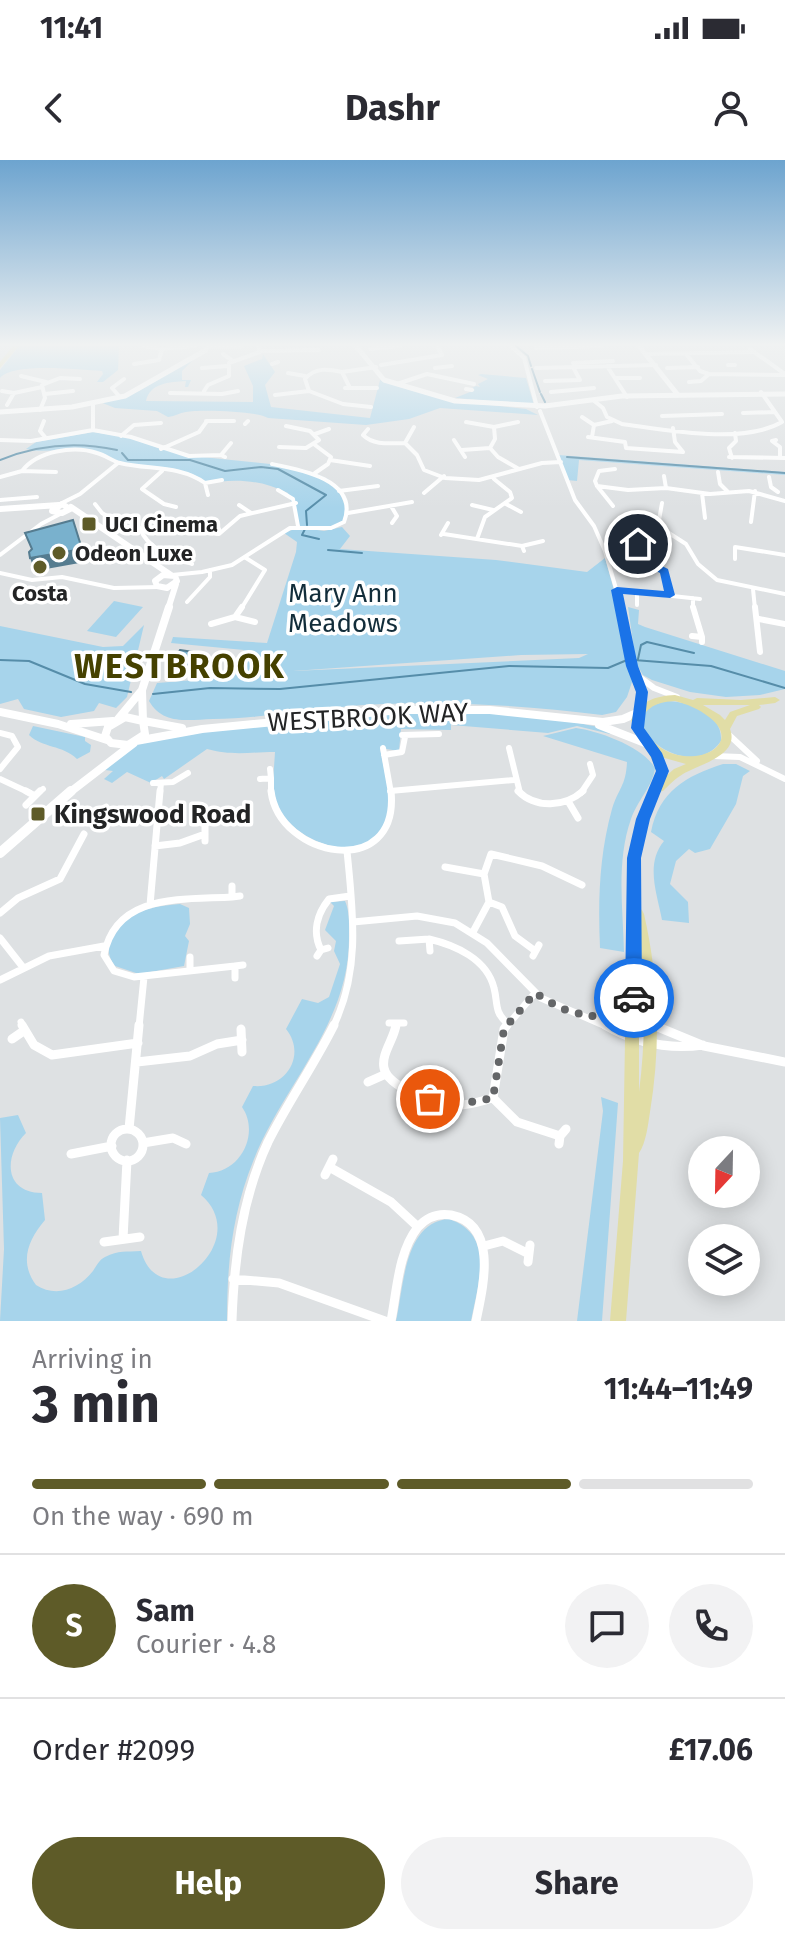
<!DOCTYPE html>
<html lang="en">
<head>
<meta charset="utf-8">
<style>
  body { margin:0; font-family:"Fira Sans",sans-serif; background:#f2f2f3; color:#2b2b33; height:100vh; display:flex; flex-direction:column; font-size:30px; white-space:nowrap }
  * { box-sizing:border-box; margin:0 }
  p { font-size:26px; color:#7c7c81 }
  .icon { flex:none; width:44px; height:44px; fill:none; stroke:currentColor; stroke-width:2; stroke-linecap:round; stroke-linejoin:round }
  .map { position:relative; height:1161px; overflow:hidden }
  .side { display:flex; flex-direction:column; background:#fff; flex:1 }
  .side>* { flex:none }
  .needle { width:52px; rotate:202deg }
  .buttons { position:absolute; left:688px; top:976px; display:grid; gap:16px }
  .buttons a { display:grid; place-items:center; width:72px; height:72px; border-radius:50%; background:#fff; box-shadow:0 4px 20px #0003; font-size:40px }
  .pin { position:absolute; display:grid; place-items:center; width:68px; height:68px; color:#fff; margin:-34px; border:4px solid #fff; border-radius:50%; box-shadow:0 2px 8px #0007 }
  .courier { position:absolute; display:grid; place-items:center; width:80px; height:80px; margin:-40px; border:6px solid #1a73e8; border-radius:50%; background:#fff; color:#222; box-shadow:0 2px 10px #0007 }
  .headline em { font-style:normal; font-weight:700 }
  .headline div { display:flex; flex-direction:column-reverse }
  .headline { display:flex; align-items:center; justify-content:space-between; height:136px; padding:0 32px }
  h1 { font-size:52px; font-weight:700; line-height:60px }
  .bar { display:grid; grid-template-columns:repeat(4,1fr); gap:12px 8px; align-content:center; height:96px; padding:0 32px }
  .bar i { height:10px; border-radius:6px; background:#e1e1e2 }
  .bar .active { background:#5e5b28 }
  .bar p { grid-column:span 4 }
  .line { display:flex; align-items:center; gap:20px; padding:0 32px; border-top:2px solid #e1e1e2 }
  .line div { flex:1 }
  .round { display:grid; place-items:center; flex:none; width:84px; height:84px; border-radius:42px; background:#f2f2f3 }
  .action { display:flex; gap:16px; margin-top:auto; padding:16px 32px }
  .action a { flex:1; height:92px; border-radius:48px; background:#5e5b28; color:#fff; font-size:32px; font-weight:700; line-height:92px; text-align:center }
  .action a+a { background:#f2f2f3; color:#2b2b33 }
  .status { display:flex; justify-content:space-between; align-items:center; height:56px; padding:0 40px; background:#fff; direction:ltr }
  .status svg { height:22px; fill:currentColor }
  header { display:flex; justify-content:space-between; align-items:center; height:104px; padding:0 32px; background:#fff; font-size:36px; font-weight:700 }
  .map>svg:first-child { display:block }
  .green { fill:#a7d4eb; fill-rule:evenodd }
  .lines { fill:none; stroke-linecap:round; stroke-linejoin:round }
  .stream { stroke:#568da9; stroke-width:2 }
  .minor-far3 { stroke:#fff; stroke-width:4 }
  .minor-far2 { stroke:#fff; stroke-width:6 }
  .minor-far1 { stroke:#fff; stroke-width:7 }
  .minor { stroke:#fff; stroke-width:9 }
  .tertiary-far3 { stroke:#fff; stroke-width:5 }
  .tertiary-far2 { stroke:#fff; stroke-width:6 }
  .tertiary-far1 { stroke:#fff; stroke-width:8 }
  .tertiary { stroke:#fff; stroke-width:10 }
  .primary { fill:#e1dda6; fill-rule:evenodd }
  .wall { fill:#6898b0 }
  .shaded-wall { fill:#557c90 }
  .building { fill:#79b1cd; stroke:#557c90; stroke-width:2 }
  .route { fill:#1a73e8 }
  .done { stroke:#646668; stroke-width:8; stroke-dasharray:0 14.4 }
  .poi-dot { fill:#5e5b28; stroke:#fff; stroke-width:3 }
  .labels { text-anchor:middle; stroke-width:7; stroke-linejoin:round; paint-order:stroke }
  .far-poi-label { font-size:22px; font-weight:bold; fill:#232425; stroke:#fff; text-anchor:start }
  .park-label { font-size:26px; fill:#122d3a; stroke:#fff }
  .street-label { font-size:26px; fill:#232425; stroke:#fff }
  .poi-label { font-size:26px; font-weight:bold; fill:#232425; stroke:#fff; text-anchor:start }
  .district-label { font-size:34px; font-weight:bold; letter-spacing:2px; fill:#454100; stroke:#fff }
</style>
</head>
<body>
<div class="status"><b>11:41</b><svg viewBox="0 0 49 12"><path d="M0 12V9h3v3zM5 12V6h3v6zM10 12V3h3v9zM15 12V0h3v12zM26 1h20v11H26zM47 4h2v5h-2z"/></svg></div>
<header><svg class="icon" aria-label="back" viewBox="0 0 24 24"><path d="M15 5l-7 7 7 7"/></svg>Dashr<svg class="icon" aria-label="person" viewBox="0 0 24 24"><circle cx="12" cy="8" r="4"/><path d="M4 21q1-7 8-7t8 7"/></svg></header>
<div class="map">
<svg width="785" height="1161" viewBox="0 0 785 1161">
  <rect width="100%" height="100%" fill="#dee1e3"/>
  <!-- green -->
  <path class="green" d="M19,186h100l-1,24 -15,12h-6l6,-8 -1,-3c-23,-1 -88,-9 -102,7v-8z
    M263,194l12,18 -10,13 6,22 99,11 10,-38 66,20 80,9 12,6 -98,-7 -31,11 -43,6 -98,-7c-10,-7 -69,-9 -82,-6 -7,1 -10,4 -18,5l-11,-6 -42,-3 -15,-6 39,-11 55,-32 -12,12v9h9l-3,7h-3l1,-6c-17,1 -36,2 -40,20l107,1v-16l-9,-20 18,-7z
    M481,214l45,4 8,27 -79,-7 20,-8 -3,-2 4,-2 4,1 -2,-3 10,-5 -10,-4z
    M93,272l39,6 29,11 41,8 68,7 45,9 13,6 11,12 9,22c-8,19 -28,14 -45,15l21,3 18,-4 8,9 -10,13 156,11 91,12 18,-14 17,61 10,63 -5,15 -11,15 -14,3c-74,-9 -145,-14 -219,-11 -57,2 -113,14 -170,15 -26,1 -50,6 -64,-18l8,-18 75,-6 12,-27 -73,-7 2,-6 94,6 29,-91 1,-10 -13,-9 16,-6 -12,-34c-29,-14 -52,-14 -83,-10 -19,-16 -58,-14 -84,-20 -12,-2 -21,-12 -34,-14 -22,-2 -41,5 -61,0l10,-7zM588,494l-9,4 -286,13 228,-16z
    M558,295l227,17v3l-206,-15 -2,21 -10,-1z
    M114,441l29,6 -27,30 -29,-6z
    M628,447l11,3 -1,14 7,3 140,44v18l-25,6 -34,2 -36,-5 -38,-12 -9,-5 -7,-12z
    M144,465l-17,72 -11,11 -17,-5 -5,8 -33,6 -37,-8 -6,-10 -18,5v-78l103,21 20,-1z
    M667,541c23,1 56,12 54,40 -32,48 -122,-26 -54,-40z
    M431,551c60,3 122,4 180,19l-1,4 -33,-8 -29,7 -97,-8v5l-50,-1 -2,22 -19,-3c3,18 10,42 9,61 -5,61 -85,41 -108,3 -11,-18 -7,-40 -6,-60 -25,0 -43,4 -68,-3l-43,30 -2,-3 -11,7 -24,-11 -15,11 -8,-4 9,-8 -16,-2 37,-26 68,-14z
    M33,566l52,11v4l6,4 -1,7 -13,7c-14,-14 -35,-11 -48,-24z
    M576,568c23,3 67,19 79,40 -2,18 -18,33 -24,51 -15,42 -8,90 -7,133l-24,-4c-2,-47 -1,-92 12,-139 6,-20 14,-23 15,-47l-84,-26z
    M723,604h13l14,7 -7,5 -7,28 -26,45 -15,4 -6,-4 -13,12 -6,23 18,18 1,21 -27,-3c-5,-27 -17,-56 2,-79l-13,-9c8,-41 35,-56 72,-68z
    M345,741c5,11 4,25 4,36 1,86 -65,147 -95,222 -22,54 -27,105 -27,162h-227l4,-72 -4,-131 18,-3 8,18c-23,23 -22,60 16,60l3,27c-17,20 -26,42 -9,65 20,13 43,4 57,-14 4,-6 6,-11 12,-14 14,-7 21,-5 36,-6 20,70 114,-10 60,-56l8,-22c32,-1 51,-40 33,-66l11,-21c33,3 54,-31 33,-57l16,-30 16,4 11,-6 11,-33 -6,-13 2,-10 -11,-11 9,-24 -4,-4z
    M180,744l9,4 1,16 -5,12 4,5 -5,25 -45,8 -24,-8c-19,-24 8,-52 33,-57 10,-3 22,-4 32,-5z
    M601,937l17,6 -16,218h-25l26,-210z
    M449,1059c47,16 29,64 22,102h-75c8,-35 8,-99 53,-102z"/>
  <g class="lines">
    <!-- stream -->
    <path class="stream" d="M516,186l12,10 3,10
      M532,209l8,23
      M541,234l4,8
      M122,293l6,7h62l35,11 36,-4 17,2 48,26 -20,16 1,14
      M567,297l218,16
      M0,300c39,-16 76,-19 117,-10
      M305,369l-3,6 17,4
      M328,390l34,3
      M638,499l3,-14 6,-3 47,11
      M0,500l29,1 56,23 46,8
      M634,500l77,6 74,22
      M153,534l57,-6 70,1 229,-23 99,2 19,-8"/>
    <!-- minor-far3 -->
    <path class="minor-far3" d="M143,186l19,3
      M511,186l13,12 13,49
      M536,188l65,-2
      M370,189l30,-3
      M750,189l35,25
      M261,191l58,-1
      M223,194l10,7
      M645,194l107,-2
      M686,194l14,17 9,3 76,1
      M573,203l40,-2
      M134,204l25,-4 3,-11 33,-3
      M272,204l6,-2
      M381,205l61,-10 -5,-9
      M728,205h7
      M607,206l20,31
      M202,208l25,-2
      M435,208l17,-2
      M536,208l120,-3
      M667,208l31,-1
      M342,212c-14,-3 -27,-5 -37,7l4,12 34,13 28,3
      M288,213l17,3
      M21,216l25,6
      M615,218h25
      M545,221l35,-1 -7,-13
      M689,222l12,-1 8,-7
      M397,224l30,-10 47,10
      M349,226l-7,-14 34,-5
      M345,228h32
      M466,229l6,1
      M2,231l12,2
      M204,231l4,-6 21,-9v-13l31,-11 -2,-6
      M551,232l43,-4
      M170,233l52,1 16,-3
      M45,234l28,-3
      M275,235l34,-4
      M120,237l-8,-9 12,-9
      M593,240l10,8 4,9 15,7c45,6 120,21 160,-2l-21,-30
      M93,243v27l38,7 58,19 32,-1
      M7,245l7,-12 28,-6
      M40,250l5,-12 -3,-13 18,-7 20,1
      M540,251l35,89 19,26 11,25 17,58
      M743,253l32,-1
      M662,256l60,-2
      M582,257l12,8
      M44,261l-4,10 5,6
      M206,261h28
      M466,262l28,5 24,-5
      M245,264l3,-3
      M494,267l1,12 -5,9 8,9 21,12
      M368,269l-5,6c11,11 28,8 42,8l9,-16
      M315,274l14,-5
      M121,276l13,-11 27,-2
      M588,277l37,5 1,6 57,4 -8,-10 -2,-14
      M592,277l2,-12 18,-4
      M0,280l31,1 62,-11
      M454,280l11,17
      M776,280l-4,1 8,6v10
      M405,283l12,12 7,15 21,8 34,2 63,-17 19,-1
      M315,285l16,12 -3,7 -13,9
      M279,287l27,1 13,-8 -9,-9 -24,-5
      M161,289l38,-17 8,-11
      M462,290l28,-2
      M225,297l-4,-2 10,-12
      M729,297l56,1
      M732,298l-3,-10 7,-7 -1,-8
      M330,300l40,6
      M22,311c15,-20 52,-26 75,-18 8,2 15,8 23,10 29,7 60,2 85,20l3,12
      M162,311l-20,18 22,15 12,3
      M718,312l2,12 8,8
      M664,316l2,12
      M0,317l22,-6 34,1
      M769,317l2,10 7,5
      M205,323l17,-3
      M597,326l31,4 38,-2 44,6 39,-3 36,10
      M597,326l-2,-5 4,-10 16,-2
      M597,326l16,20
      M278,330l15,9 5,27
      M339,331l39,-5
      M424,333l20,-17
      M702,333l3,25
      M0,340l37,-3
      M662,343l-4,23 28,18 12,20 19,16 68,14
      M60,344l20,-10 38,-31
      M95,344l7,9 22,14
      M506,344l15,8
      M239,345l12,8
      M472,345l21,5
      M391,346l6,10 -5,7
      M348,353l64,-11
      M751,362l4,-31
      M196,363l13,10 10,1 21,-18 56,-13
      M635,373l13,30
      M110,374l14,-7 16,1c7,21 32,29 52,36
      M444,374l78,12
      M441,375l7,-12
      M477,379l8,-22 27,-19 -2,-6 -16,-13
      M524,391l-2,-5 21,-5
      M0,395l41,-31 21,-11
      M735,399v-12l50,8
      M643,403c20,2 25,14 27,32
      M0,413l32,7 30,-3 52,11 45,-1
      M172,415l30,-3 30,-7 58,-37h41l13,-6c16,-42 -45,-53 -72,-58
      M753,429l2,20
      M617,430l83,9
      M637,431v14
      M693,438v11
      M187,442l23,-25v-7
      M241,449l24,-39 -19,-12"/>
    <!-- minor-far2 -->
    <path class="minor-far2" d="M621,447l11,59 10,26 -2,18
      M693,447l9,30
      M755,447l5,45
      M235,457l20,5
      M759,459l26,5
      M211,464l24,-7 7,-10
      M692,476l10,1v5
      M638,516l16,12 23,9
      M0,573l12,3 6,11 -18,22
      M727,573l30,28
      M402,575l37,-1
      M383,588l8,45
      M509,588l11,45
      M384,595l18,-3 3,-15
      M714,596l26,1 45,22
      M271,618v15
      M0,619l30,14
      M260,619l11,-1 -1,-9
      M153,623l20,-1 15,-9
      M390,631l124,-11
      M38,633l5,-4
      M160,633l1,-10
      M581,633l12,-18 -3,-11"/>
    <!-- minor-far1 -->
    <path class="minor-far1" d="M26,631l9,5
      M271,631c8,67 129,90 120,0
      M518,631c18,18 47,16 65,0
      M568,641l10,17
      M26,645l14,-14
      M205,666v15
      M155,686l25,-3 25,-9
      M445,707l39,7
      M232,726v11l8,-1
      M232,737c-50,3 -116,-4 -128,58l10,16 20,6 101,-11
      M489,742l13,5 13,29 19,14
      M150,745l10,-114
      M0,753l18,-15 42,-19 24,-45
      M353,762l64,-6 38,7 32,20 54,55 67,29
      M473,772l16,-30 -5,-28 7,-20 51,12 40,19
      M0,778l22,28
      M429,779c26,6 58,20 65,49 4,15 0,24 13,35
      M399,781l30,-2 1,12
      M321,790c-9,-18 -4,-36 8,-51l21,-3
      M317,796l4,-6 7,-2
      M533,796l6,-11
      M190,797v14
      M235,818v-12l8,-1
      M0,820l49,-24 55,-10
      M590,857l28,-2 40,12
      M21,862l2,5
      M389,863h15
      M139,867l5,-50
      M333,867c28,-57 20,-115 14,-176
      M506,867l29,-34"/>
    <!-- minor -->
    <path class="minor" d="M396,865c-2,14 -15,29 -12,43 4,20 53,36 71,37 13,1 26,-4 38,-7
      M605,865c31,18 62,25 98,20
      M653,865l51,21 81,16
      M241,869l1,23
      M25,870l9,15 18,10 86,-12
      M12,879l13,-9 -3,-5
      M137,902l53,-6 27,-12 25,-4
      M368,922l18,-8
      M493,938l11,-69 3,-4
      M493,938l24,24 43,14
      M129,969l10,-104
      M111 985a16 16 0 1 1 32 0a16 16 0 1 1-32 0Z
      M143,983l30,-5 13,6
      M559,984l1,-8 6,-7
      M71,994l41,-8
      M331,1008l60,34 27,25
      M325,1015l8,-16
      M123,1079l4,-79
      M104,1082l36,-5
      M484,1086l19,-5 24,12
      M528,1102l2,-17
      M233,1119l46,4 106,38
      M232,1161c2,-61 10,-123 36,-179 20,-40 46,-77 66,-117
      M391,1161c6,-30 7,-69 27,-94 9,-10 21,-14 33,-12 48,10 32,72 25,106"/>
    <!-- tertiary-far3 -->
    <path class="tertiary-far3" d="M208,186h32
      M356,186l28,34 71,21 90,5 77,-10 163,-2
      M639,186l39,49
      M0,252l72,-5 53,-11 81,-46"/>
    <!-- tertiary-far2 -->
    <path class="tertiary-far2" d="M62,344l8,5 -8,4 -10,-2z
      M71,347l100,68
      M0,349l59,-4
      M163,415l12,1 2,5 -10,7 -10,-2 -2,-5z
      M168,449l8,-25"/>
    <!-- tertiary-far1 -->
    <path class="tertiary-far1" d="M142,531l1,30
      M0,552l58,12 49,16
      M125,557l18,4 2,13 -17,11 -17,-2 -6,-7 3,-9z
      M118,559l24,-29 27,-83
      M144,561l38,7
      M71,564l42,-3
      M599,565l51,20
      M136,581l66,-12 198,-19h90l113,12 20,-3 16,-7
      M69,633l65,-50"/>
    <!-- tertiary -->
    <path class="tertiary" d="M0,693l71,-62"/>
    <!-- primary -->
    <path class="primary" d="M13,186h6l-19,22v-6z
      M675,535l18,5 4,-2 44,2 34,-3 5,3 -5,3 -16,2 2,2 -2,2 -22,7 -7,13c10,26 -30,35 -47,45 -7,4 -14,11 -20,17l-4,1 -11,27 -8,39v51l2,1 2,4c15,66 17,131 6,198 -2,13 -4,31 -11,41l-13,168h-16l13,-160 5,-303 10,-39 19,-48 -11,-24 -11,-16 -4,-11c9,-19 24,-24 44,-25zM675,541c12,3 24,8 34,16 46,35 -48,66 -68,3 7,-15 19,-18 34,-19zM703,545h47l-20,7 -5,8 -5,-5zM661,597l25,7 -12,5 -9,8 2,-6zM639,790c7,48 6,95 0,142z"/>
  </g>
  <!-- wall -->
  <path class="wall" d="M203,495l3,14 -3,9 -20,-5 -2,-6 -2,-1 -3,-9z"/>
  <!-- shaded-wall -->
  <path class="shaded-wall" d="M73,360l12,42 -50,9 -5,-13z
    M203,495l3,14 -3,9 -3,-10 1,-9z"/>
  <!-- building -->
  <path class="building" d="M73,360l9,29 -52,9 -1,-6 3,-3 -7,-16z
    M180,490l20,3 3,2 -2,4 3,1 -4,8 -20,-4 2,-5 -6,-2z"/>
  <!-- sky -->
  <linearGradient id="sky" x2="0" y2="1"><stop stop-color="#6da4cf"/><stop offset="0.53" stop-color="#f0f2f2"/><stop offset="1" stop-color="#f0f2f2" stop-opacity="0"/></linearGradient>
  <rect width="785" height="348" fill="url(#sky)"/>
  <!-- route -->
  <path class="route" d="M634,382h7l11,19 16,8 7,26 -5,3 -47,-4 15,72 10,26 -4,36 18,25 7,18 -19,48 -9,39 1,140 -2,6 -6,2 -6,-2 -3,-6 2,-140 9,-39 20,-48 -5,-14 -20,-29 5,-36 -10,-26 -15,-76 6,-3 47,4 -4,-18 -15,-8z"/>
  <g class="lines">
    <!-- done -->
    <path class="done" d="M430,939l25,6 38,-7 11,-69 31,-36 25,15 30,9 11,-4 33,6v-21"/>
  </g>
  <!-- markers -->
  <g class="poi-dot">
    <rect x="81" y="356" width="16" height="16" rx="4"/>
    <circle cx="59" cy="393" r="8"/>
    <circle cx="40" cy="407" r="8"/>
    <rect x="30" y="646" width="16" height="16" rx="4"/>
  </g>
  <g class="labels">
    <!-- far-poi labels -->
    <g class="far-poi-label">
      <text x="105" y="372">UCI Cinema</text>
      <text x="75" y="401">Odeon Luxe</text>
      <text x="40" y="441" text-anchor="middle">Costa</text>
    </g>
    <!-- park labels -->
    <g class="park-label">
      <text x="343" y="442">Mary Ann<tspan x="343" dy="30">Meadows</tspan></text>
    </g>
    <!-- street labels -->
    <g class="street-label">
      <text transform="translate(368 557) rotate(-3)" y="9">WESTBROOK WAY</text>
    </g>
    <!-- poi labels -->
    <g class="poi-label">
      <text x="54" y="663">Kingswood Road</text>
    </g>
    <!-- district labels -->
    <g class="district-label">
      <text x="180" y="518">WESTBROOK</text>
    </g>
  </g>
</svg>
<div class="buttons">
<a><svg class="needle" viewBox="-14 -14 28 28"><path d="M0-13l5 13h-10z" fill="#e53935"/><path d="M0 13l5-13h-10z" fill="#7c7c81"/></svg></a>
<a><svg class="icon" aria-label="layers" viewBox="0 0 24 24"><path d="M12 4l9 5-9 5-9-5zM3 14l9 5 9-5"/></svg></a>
</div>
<div class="pin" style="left:430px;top:939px;background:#ea580c"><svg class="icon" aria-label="bag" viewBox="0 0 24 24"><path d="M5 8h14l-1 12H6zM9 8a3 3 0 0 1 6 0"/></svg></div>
<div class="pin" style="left:638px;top:384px;background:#1f2937"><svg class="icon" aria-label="home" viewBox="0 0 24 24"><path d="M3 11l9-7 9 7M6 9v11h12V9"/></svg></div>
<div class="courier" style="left:634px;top:838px"><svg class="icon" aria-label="car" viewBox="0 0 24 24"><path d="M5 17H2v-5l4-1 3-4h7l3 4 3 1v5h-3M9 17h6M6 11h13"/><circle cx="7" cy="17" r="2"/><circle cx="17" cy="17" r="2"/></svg></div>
</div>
<section class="side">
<div class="headline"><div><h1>3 min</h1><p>Arriving in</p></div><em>11:44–11:49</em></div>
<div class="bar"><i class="active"></i><i class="active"></i><i class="active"></i><i></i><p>On the way · 690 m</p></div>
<div class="line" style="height:144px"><b class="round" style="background:#5e5b28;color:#fff">S</b><div><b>Sam</b><p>Courier · 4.8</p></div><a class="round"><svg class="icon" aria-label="chat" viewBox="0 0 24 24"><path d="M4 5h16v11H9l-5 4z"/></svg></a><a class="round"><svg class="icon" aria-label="phone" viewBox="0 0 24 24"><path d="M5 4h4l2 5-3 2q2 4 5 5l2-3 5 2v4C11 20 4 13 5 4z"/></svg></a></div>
<div class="line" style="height:104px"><div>Order #2099</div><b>£17.06</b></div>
<div class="action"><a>Help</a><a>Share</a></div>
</section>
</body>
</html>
